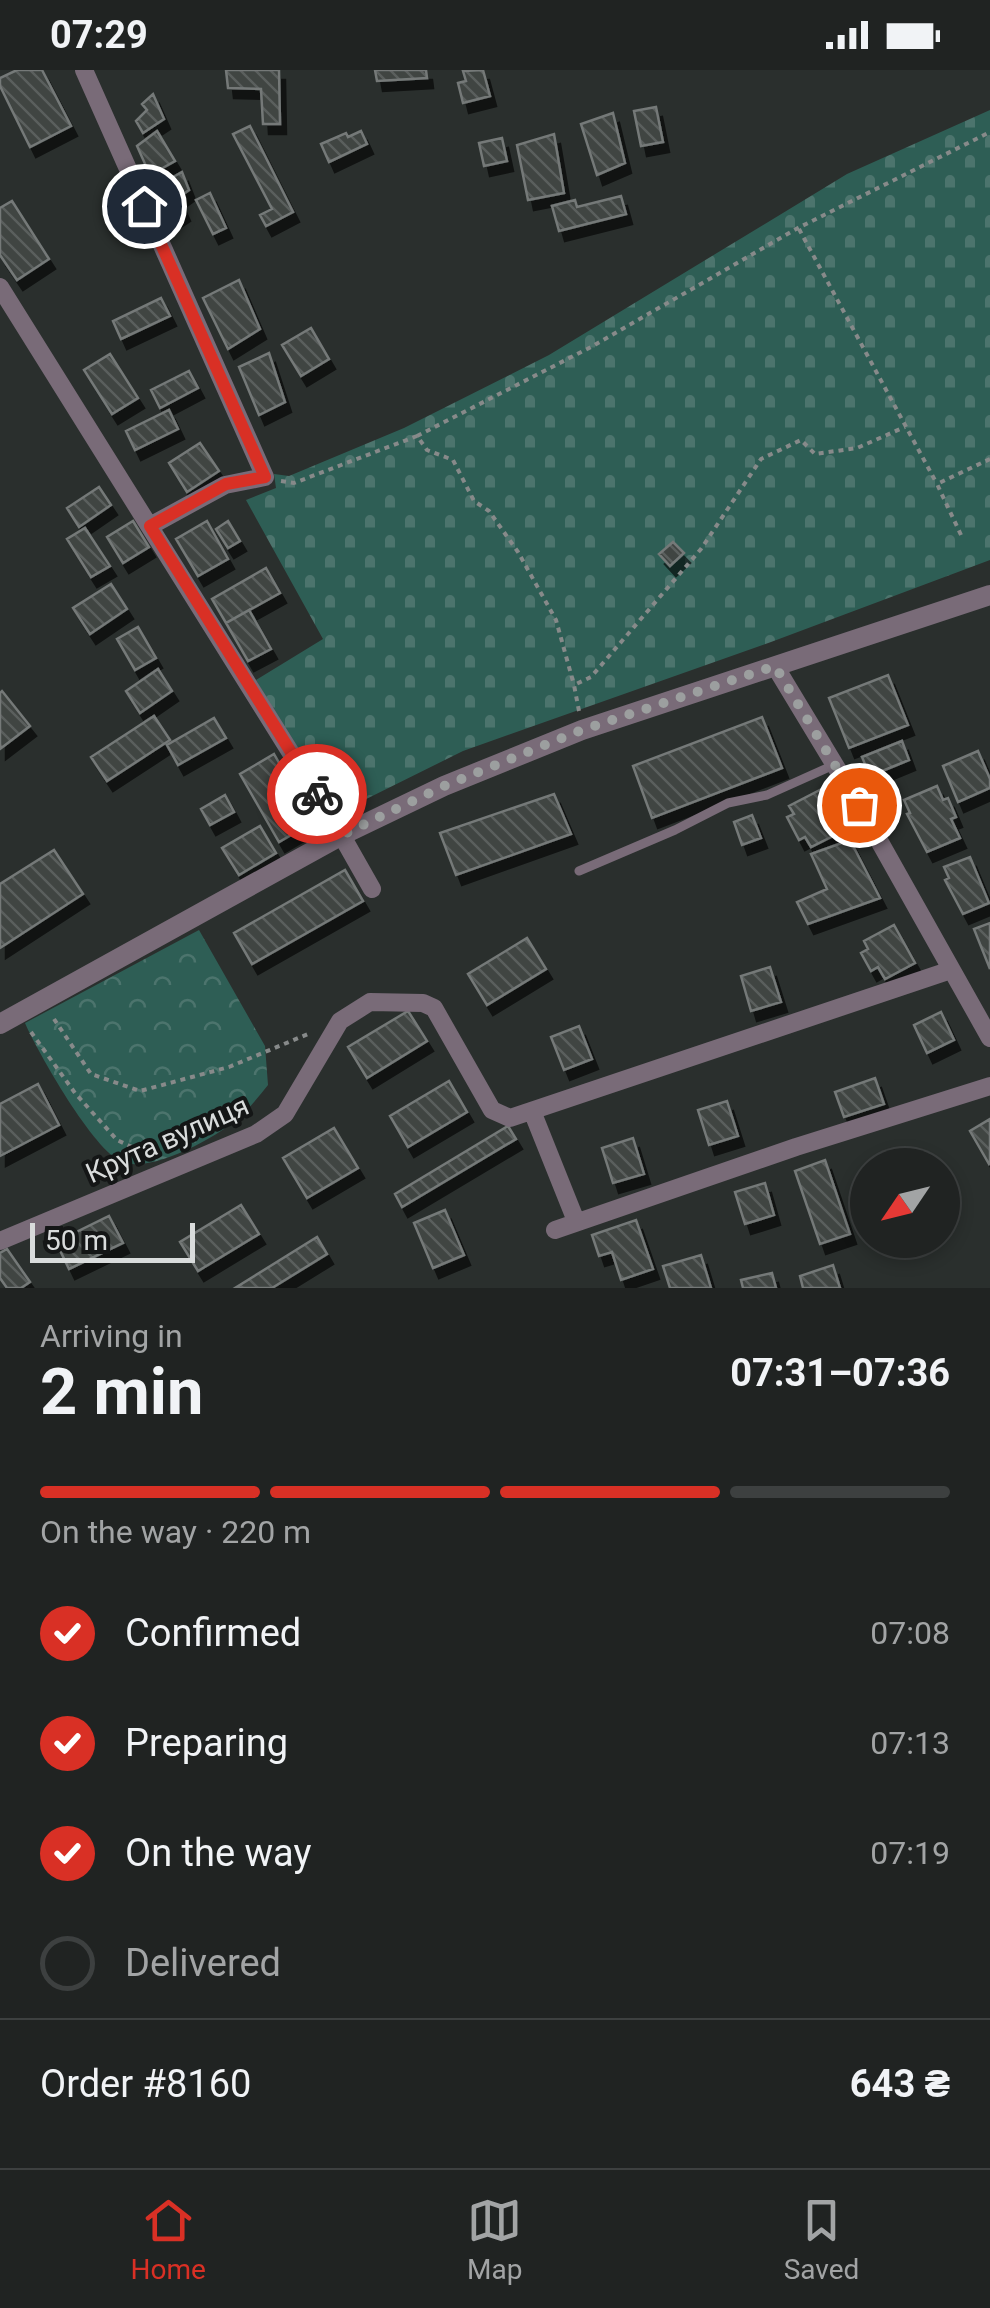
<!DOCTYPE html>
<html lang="en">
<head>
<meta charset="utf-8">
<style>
  body { margin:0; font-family:Roboto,sans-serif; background:#2d2f2f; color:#f1f3f6; height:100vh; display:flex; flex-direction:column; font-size:38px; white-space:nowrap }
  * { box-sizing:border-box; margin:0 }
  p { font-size:32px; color:#a2a4a5 }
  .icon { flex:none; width:55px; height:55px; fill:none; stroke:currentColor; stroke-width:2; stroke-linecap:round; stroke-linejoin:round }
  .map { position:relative; height:1218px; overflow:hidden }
  .side { display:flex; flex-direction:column; background:#202322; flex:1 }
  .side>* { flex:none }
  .needle { width:65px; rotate:235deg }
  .fabs { position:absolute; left:850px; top:1078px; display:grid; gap:20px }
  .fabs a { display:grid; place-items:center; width:110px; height:110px; border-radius:50%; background:#202322; box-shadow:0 5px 15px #0003,0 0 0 2px #3d4040; font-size:50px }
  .scale { position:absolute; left:30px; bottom:25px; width:165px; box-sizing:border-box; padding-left:10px; border:5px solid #d9dcdc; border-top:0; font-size:28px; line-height:35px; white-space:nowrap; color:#d9dcdc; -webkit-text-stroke:8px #141616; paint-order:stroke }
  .pin { position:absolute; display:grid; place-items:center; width:85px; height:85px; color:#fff; margin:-42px; border:5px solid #fff; border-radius:50%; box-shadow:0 2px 10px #0007 }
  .courier { position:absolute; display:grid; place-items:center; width:100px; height:100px; margin:-50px; border:8px solid #d93025; border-radius:50%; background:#fff; color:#222; box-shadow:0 2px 12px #0007 }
  .headline em { font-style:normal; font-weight:700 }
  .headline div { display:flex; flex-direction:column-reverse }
  .headline { display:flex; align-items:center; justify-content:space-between; height:170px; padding:0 40px }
  h1 { font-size:65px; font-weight:700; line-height:75px }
  .bar { display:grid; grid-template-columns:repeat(4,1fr); gap:15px 10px; align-content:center; height:120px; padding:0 40px }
  .bar i { height:12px; border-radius:8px; background:#3d4040 }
  .bar .active { background:#d93025 }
  .bar p { grid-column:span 4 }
  .line { display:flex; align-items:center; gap:25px; padding:0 40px; border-top:2px solid #3d4040 }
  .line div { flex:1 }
  ol { padding:0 40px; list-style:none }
  li { display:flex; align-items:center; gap:30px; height:110px }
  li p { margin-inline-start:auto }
  li .icon { padding:10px; border-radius:50%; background:#d93025; color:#fff; stroke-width:4 }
  li:last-child { color:#a2a4a5 }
  li i { width:55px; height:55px; border:5px solid #3d4040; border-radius:50% }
  .status { display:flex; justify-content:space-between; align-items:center; height:70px; padding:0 50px; background:#202322; direction:ltr }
  .status svg { height:28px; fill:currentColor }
  .tabs { display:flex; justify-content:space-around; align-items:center; height:140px; border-top:2px solid #3d4040; background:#202322; font-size:28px; color:#a2a4a5 }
  .tabs a { display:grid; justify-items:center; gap:5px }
  .tabs .active { color:#d93025 }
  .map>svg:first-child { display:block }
  .cemetery { fill:url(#cemetery-stones) }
  .park { fill:url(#park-crowns) }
  .building { fill:url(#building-back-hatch); stroke:#747978; stroke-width:2.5; filter:url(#shadow) }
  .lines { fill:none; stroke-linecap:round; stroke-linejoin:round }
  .path { stroke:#878a8a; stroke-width:4; stroke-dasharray:5 5; stroke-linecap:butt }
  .service { stroke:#796b78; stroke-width:9 }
  .minor { stroke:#796b78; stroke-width:18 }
  .tertiary { stroke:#796b78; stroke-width:20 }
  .done { stroke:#9c9f9f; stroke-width:10; stroke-dasharray:0 18 }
  .route { stroke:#d93025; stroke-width:12 }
  .labels { text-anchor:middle; stroke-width:8; stroke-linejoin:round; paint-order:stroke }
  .street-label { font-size:28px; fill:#d9dcdc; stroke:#141616 }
</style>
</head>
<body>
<div class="status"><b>07:29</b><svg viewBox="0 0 49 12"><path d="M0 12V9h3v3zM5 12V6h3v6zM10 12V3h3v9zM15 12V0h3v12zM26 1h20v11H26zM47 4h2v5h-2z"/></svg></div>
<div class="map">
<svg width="990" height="1218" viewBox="0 0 990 1218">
  <defs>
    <pattern id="cemetery-stones" width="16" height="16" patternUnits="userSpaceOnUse" patternTransform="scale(2.5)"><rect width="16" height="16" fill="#2e5e55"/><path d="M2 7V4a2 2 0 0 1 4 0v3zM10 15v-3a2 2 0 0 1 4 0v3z" fill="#4c746d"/></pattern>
    <pattern id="park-crowns" width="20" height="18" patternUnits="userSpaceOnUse" patternTransform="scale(2.5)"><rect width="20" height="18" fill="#2e5e55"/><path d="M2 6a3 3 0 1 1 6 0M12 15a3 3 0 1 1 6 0" fill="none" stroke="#4c746d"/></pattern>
    <pattern id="building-back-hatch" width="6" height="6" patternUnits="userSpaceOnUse" patternTransform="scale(2.5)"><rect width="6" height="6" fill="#3f4442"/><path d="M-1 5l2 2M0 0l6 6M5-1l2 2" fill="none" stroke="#5a5e5d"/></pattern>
    <filter id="shadow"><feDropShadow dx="6" dy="10" stdDeviation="0" flood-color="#0009"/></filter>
  </defs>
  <rect width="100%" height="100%" fill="#2a2f2d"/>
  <!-- cemetery -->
  <path class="cemetery" d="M990,40v450l-219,82 -308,109 -127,63 -80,-134 67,-41 -77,-139 30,-12 -2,-14 15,2 115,-48 145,-73 298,-181z"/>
  <!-- park -->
  <path class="park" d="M199,860l66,116 3,39c-8,10 -17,21 -26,30 -21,20 -90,59 -120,47 -28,-11 -84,-109 -97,-139z"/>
  <!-- building -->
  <path class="building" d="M17,0h25l29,56 -41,21 -30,-61v-8z
    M226,0h53l1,54h-17l-2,-35 -33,-1z
    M375,0h51l1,8 -50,3z
    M483,0l7,26 -27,7 -5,-20 8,-2 -3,-10z
    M153,24l11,25 -21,14 -7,-12 11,-11 -5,-6z
    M656,37l7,35 -22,4 -7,-35z
    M613,43l12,50 -28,12 -16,-51z
    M250,56l43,86 -27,14 -6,-11 12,-6 -39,-75z
    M157,61l18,30 -25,14 -13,-29z
    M361,61l6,13 -38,18 -8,-18 25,-11 2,4z
    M554,64l10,59 -36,7 -11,-55z
    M502,68l5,23 -23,5 -5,-23z
    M182,102l7,18 -11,8 6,13 -15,10 -15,-33z
    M210,123l16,35 -13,6 -17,-34z
    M621,126l5,18 -67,17 -7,-25 23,-6 2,7z
    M12,131l37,58 -32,21 -17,-25v-47z
    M239,210l21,49 -32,20 -25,-51z
    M161,228l9,18 -49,23 -8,-18z
    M311,258l18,31 -28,17 -19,-31z
    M269,283l16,49 -26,13 -20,-48z
    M110,284l28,44 -26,16 -28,-44z
    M189,301l9,17 -38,20 -9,-18z
    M169,340l9,19 -43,21 -9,-19z
    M200,373l19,28 -32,21 -18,-29z
    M99,417l12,18 -32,22 -12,-19z
    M133,451l16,26 -26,16 -16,-26z
    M207,451l21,38 -30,17 -22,-37z
    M228,451l12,20 -12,7 -12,-19z
    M85,458l25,38 -19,11 -24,-38z
    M673,472l11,11 -14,13 -11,-12z
    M266,498l14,25 -54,30 -14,-24z
    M111,514l16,25 -37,25 -17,-26z
    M249,540l22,39 -23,12 -22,-38z
    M138,557l18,31 -21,12 -18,-31z
    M158,599l14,22 -32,22 -14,-22z
    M888,605l20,50 -59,23 -20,-50z
    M2,621l28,35 -30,23v-56z
    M154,646l16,24 -63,41 -16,-24z
    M762,647l20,51 -130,50 -19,-52z
    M214,648l12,20 -48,27 -11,-20z
    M902,671l7,19 -39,16 -8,-19z
    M978,681l12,28v9l-32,14 -15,-36z
    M274,684l39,68 -34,20 -39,-68z
    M937,716l6,14 5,-2 8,19 -5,2 9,19 -33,14 -20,-38 3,-1 -6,-13z
    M820,720l21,42 -30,15 -6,-10 -6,3 -12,-23 7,-3 -5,-8z
    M554,724l17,40 -115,41 -16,-42z
    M225,725l9,17 -24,13 -9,-16z
    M752,745l9,23 -19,7 -8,-23z
    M260,756l16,27 -37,22 -17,-27z
    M850,770l30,58 -72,26 -11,-22 30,-13 -16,-35z
    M54,780l29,44 -83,54v-64z
    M970,787l19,46 -26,11 -18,-34 4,-2 -5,-11z
    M345,800l18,31 -111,63 -18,-31z
    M990,853v46l-16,-40z
    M894,855l21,38 -30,16 -7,-12 -7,4 -10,-18 7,-4 -4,-8z
    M527,868l19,31 -59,36 -19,-31z
    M770,897l11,35 -30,9 -10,-35z
    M408,941l19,30 -60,37 -19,-31z
    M941,942l13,28 -27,13 -13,-28z
    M579,956l13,33 -28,11 -13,-33z
    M875,1008l9,26 -40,13 -9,-25z
    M449,1011l18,31 -59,35 -18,-31z
    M38,1014l21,41 -59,31v-52z
    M727,1031l11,35 -29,9 -11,-35z
    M990,1049v44l-1,1 -19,-33z
    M508,1056l8,13 -114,68 -7,-13z
    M334,1058l24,40 -51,30 -24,-40z
    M633,1068l11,36 -31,9 -11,-35z
    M825,1090l25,74 -30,10 -25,-73z
    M765,1113l9,32 -29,9 -10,-32z
    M241,1135l18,29 -61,37 -18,-29z
    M445,1140l19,45 -31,13 -19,-45z
    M109,1146l14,27 -54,26 -13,-27z
    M636,1150l17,49 -32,11 -9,-28 -13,4 -7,-21z
    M317,1167l10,17 -55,34h-37z
    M7,1179l23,33 -9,6h-14l-7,-10v-25z
    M701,1185l10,33h-41l-7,-22z
    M833,1195l7,23h-37l-3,-12z
    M772,1203l4,15h-33l-2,-8z"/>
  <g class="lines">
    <!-- path -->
    <path class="path" d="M799,159l138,255
      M417,366l174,-89 207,-119 192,-96
      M281,411l13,2 123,-47 10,14 26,10 21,41 15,10 29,41 38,68 18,65
      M961,465l-24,-51 53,-25
      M579,641l-5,-26 17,-8 110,-128 60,-90 40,-19 14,14 42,-6 48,-21
      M54,949l37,55 49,17 89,-24 79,-33
      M31,962l44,61 42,47 34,16"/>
    <!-- service -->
    <path class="service" d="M579,801l96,-41 53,-27 39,-8 67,-30"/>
    <!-- minor -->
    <path class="minor" d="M84,0l181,407 -40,8 -75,41
      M0,217l334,535 38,67
      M775,596l84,139 131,233
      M532,1041l44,110
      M555,1160l241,-83 194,-61
      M0,1171l256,-107 29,-20 55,-93 30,-19 53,1 11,5 58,102 18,8 441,-148"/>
    <!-- tertiary -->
    <path class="tertiary" d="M0,954l342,-189 102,-49 138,-56 408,-135"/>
  </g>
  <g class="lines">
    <!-- done -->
    <path class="done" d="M317,724l25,41 102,-49 138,-56 193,-64 84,139"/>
    <!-- route -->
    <path class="route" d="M144,136l121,271 -39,7 -76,42 167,268"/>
  </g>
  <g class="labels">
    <!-- street labels -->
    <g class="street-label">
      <text transform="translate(167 1069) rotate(-24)" y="10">Крута вулиця</text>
    </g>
  </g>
</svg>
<div class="fabs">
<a><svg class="needle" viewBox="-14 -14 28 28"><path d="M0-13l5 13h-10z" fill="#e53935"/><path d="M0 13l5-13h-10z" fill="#a2a4a5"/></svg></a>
</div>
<div class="scale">50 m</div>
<div class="pin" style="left:859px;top:735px;background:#ea580c"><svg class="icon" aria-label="bag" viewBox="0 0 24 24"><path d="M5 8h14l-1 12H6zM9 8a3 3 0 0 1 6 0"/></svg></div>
<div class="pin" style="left:144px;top:136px;background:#1f2937"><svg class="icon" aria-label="home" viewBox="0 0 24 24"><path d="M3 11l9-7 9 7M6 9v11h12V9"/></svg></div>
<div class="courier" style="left:317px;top:724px"><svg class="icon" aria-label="bike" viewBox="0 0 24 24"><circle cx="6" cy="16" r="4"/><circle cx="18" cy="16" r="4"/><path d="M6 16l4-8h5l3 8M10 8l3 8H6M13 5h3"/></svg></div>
</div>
<section class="side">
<div class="headline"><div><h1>2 min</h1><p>Arriving in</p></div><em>07:31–07:36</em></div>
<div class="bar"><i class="active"></i><i class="active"></i><i class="active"></i><i></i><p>On the way · 220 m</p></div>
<ol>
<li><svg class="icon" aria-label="check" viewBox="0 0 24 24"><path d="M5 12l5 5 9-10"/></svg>Confirmed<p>07:08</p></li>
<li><svg class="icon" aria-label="check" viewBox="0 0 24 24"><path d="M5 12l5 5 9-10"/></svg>Preparing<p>07:13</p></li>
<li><svg class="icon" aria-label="check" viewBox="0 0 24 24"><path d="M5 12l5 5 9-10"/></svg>On the way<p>07:19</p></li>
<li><i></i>Delivered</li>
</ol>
<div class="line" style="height:130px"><div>Order #8160</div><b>643 ₴</b></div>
</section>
<nav class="tabs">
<a class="active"><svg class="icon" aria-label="home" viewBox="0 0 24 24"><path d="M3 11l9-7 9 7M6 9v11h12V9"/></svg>Home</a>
<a><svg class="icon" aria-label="map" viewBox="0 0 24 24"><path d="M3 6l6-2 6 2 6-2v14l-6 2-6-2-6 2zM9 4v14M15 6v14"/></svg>Map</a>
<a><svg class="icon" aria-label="saved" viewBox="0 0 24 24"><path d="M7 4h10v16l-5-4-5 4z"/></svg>Saved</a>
</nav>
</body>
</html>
